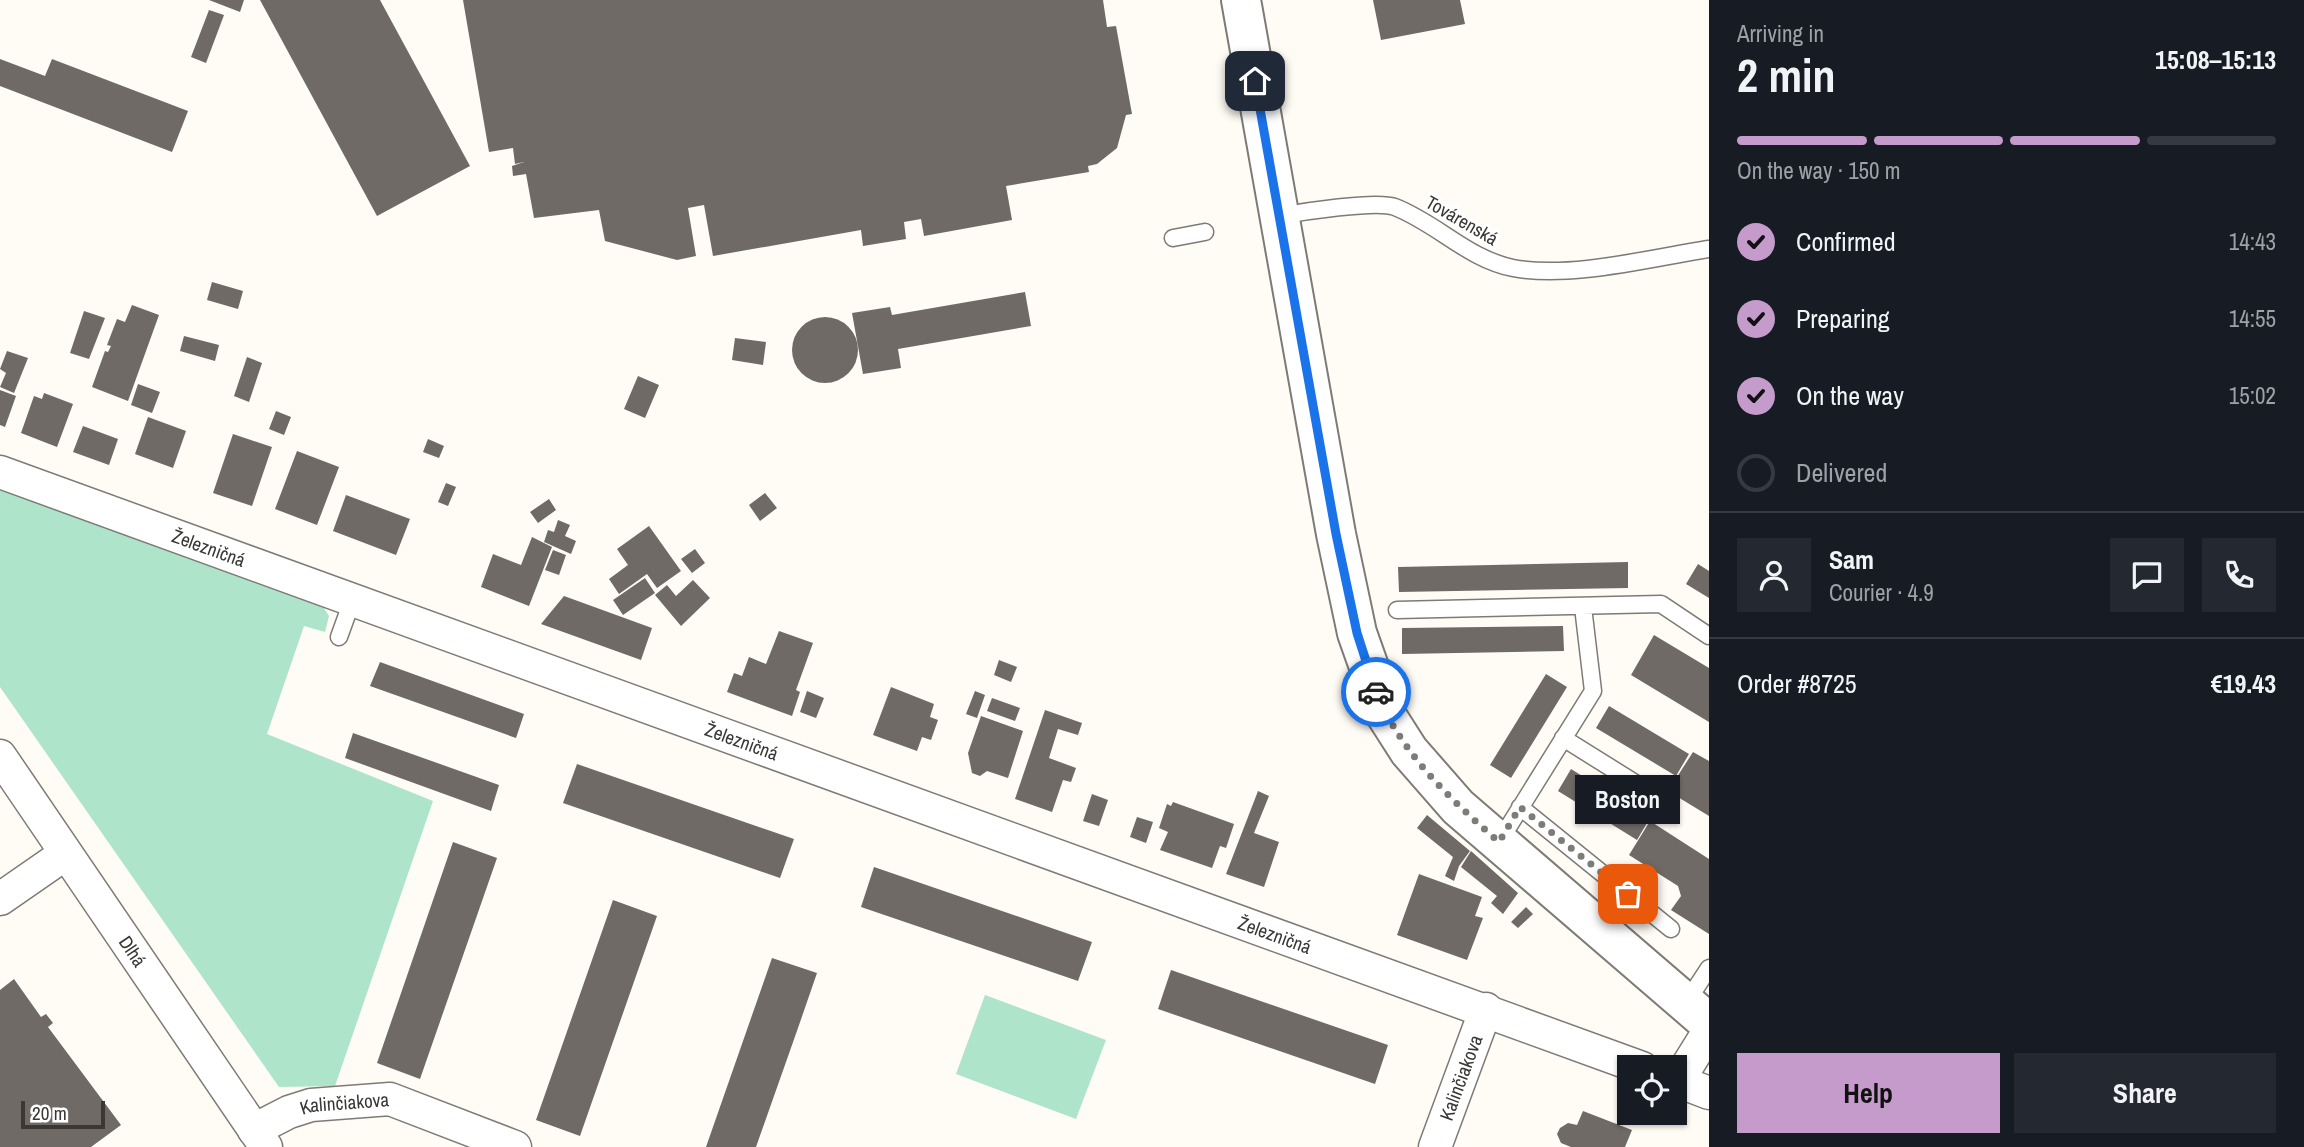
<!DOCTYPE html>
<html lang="en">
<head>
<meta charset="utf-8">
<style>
  body { margin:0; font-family:"Archivo Narrow",sans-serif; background:#242831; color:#f1f3f6; height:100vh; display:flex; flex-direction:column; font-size:26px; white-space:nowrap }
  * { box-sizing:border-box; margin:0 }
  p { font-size:23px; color:#9ea1a6 }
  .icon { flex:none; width:38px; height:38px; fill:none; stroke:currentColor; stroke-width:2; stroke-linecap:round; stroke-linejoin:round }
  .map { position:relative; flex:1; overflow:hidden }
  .drawer { display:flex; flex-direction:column; background:#171b24; width:595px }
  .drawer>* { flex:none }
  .fabs { position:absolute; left:1617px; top:1055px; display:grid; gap:14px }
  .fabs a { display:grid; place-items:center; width:70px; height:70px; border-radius:0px; background:#171b24; box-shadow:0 2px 5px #0004; font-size:35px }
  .scale { position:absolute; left:21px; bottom:18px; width:84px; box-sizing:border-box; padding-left:7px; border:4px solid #393835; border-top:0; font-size:19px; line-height:24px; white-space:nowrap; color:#393835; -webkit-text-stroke:5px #fff; paint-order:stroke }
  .pin { position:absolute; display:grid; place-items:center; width:60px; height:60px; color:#fff; margin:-30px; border-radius:14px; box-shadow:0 4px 10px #0006 }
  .courier { position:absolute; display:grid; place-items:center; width:70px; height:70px; margin:-35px; border:5px solid #1a73e8; border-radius:50%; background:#fff; color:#222; box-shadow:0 2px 9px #0007 }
  .bubble { position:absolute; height:49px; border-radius:0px; background:#171b24; box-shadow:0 2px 5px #0004; font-size:23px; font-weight:700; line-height:49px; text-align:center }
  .head em { font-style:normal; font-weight:700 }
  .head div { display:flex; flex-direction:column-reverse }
  .head { display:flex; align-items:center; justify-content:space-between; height:119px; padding:0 28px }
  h1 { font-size:46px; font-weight:700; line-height:52px }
  .bar { display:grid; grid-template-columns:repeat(4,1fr); gap:10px 7px; align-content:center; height:84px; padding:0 28px }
  .bar i { height:9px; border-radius:5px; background:#363941 }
  .bar .current { background:#c59bcc }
  .bar p { grid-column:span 4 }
  .line { display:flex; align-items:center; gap:18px; padding:0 28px; border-top:2px solid #363941 }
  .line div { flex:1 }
  .round { display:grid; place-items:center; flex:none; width:74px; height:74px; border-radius:0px; background:#242831 }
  ol { padding:0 28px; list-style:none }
  li { display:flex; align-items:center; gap:21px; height:77px }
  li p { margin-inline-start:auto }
  li .icon { padding:7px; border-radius:50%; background:#c59bcc; color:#111; stroke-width:4 }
  li:last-child { color:#9ea1a6 }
  li i { width:38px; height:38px; border:4px solid #363941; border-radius:50% }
  .button { display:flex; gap:14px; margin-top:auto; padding:14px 28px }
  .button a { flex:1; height:80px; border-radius:0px; background:#c59bcc; color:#111; font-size:28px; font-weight:700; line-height:80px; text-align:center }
  .button a+a { background:#242831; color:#f1f3f6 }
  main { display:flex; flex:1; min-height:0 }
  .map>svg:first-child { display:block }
  .green { fill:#aee5ca }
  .building { fill:#706a67 }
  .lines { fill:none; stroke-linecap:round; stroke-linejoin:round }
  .service-casing { stroke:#7e7b76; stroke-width:19 }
  .minor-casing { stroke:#7e7b76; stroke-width:35 }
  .secondary-casing { stroke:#7e7b76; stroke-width:42 }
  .service { stroke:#fff; stroke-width:16 }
  .minor { stroke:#fff; stroke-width:32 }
  .secondary { stroke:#fff; stroke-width:38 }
  .done { stroke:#7e7c78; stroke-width:7; stroke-dasharray:0 12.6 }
  .route { stroke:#1a73e8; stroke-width:9 }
  .labels { text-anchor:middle; stroke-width:7; stroke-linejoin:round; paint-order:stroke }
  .street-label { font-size:19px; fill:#393835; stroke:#fff }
</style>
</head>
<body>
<main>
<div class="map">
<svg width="1709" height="1147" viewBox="0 0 1709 1147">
  <rect width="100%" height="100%" fill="#fffbf5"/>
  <!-- green -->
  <path class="green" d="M0,485l318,114 11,17 -4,16 -21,-6 -37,108 166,67 -98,285 -56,1 -279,-400z
    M985,995l121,45 -30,79 -120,-45z"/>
  <!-- building -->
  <path class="building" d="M209,0h35l-4,12z
    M260,0h120l90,166 -93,50z
    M463,0h640l4,27 9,-1 16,88 -6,1 -9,33 -20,16 -9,2 1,6 -83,14 6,34 -88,16 -3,-17 -17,3 2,17 -43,7 -2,-16 -148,26 -9,-51 -16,3 8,48 -19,4 -72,-19 -6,-31 -65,8 -8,-44 -13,2 -1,-10 12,-4 -9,2 -2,-16 -24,4z
    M1373,0h87l5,24 -84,16z
    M209,10l15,5 -18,48 -15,-6z
    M0,59l45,17 7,-17 136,52 -16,41 -172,-66z
    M212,282l31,9 -5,18 -31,-9z
    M1025,292l6,34 -133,23 3,19 -38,6 -11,-61 38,-6 2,8z
    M132,305l27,10 -31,86 -36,-14 13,-36 3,1 3,-6 -4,-1 10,-26 8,3z
    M84,311l21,7 -16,41 -19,-6z
    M792 350a33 33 0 1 1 66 0a33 33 0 1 1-66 0Z
    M184,336l35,9 -4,16 -35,-10z
    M735,338l31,4 -3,23 -31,-5z
    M7,351l21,7 -14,35 -14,-6 6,-14 -6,-4z
    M247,357l15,6 -13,39 -15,-6z
    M638,376l21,9 -14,33 -21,-9z
    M138,384l22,8 -8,21 -21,-8z
    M0,390l16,6 -11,31 -5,-2z
    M44,393l29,11 -16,43 -36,-14 13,-37 8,3z
    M276,411l15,6 -7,18 -15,-6z
    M148,417l38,14 -13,37 -38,-14z
    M83,426l35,13 -9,26 -36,-13z
    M233,434l39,13 -20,59 -39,-13z
    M428,439l16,7 -5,12 -16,-6z
    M297,451l42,16 -22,58 -42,-16z
    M446,483l10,4 -8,19 -10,-4z
    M765,493l12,15 -17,13 -11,-16z
    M346,495l64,24 -14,36 -63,-24z
    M549,499l7,11 -18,13 -8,-11z
    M558,520l12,5 -5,11 11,5 -5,13 -27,-12 4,-12 6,2z
    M649,526l32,45 -24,17 -10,-14 -28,20 -10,-15 19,-14 -11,-16z
    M532,537l20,10 -23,59 -48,-19 12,-33 28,11z
    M695,549l10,14 -13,10 -11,-14z
    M553,550l13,5 -7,20 -14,-5z
    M1628,562v26l-229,4 -1,-25z
    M1698,564l11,7v27l-23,-14z
    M645,578l10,15 -32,22 -10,-15z
    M693,580l17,18 -29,28 -26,-31 12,-10 9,11z
    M564,596l88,32 -11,32 -100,-36z
    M1563,626l1,25 -162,3v-26z
    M779,631l34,12 -17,47 4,2 -8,24 -65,-24 7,-19 8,3 7,-19 17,7z
    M1654,635l55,33v54l-78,-47z
    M999,660l18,7 -6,15 -17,-7z
    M380,662l144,52 -8,24 -146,-52z
    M1546,674l21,13 -56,91 -21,-13z
    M891,687l43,17 -4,13 8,3 -7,20 -9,-3 -5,14 -44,-16z
    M807,691l17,7 -8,20 -16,-6z
    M975,691l10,4 -8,23 -11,-4z
    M992,698l28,10 -5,13 -28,-10z
    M1609,706l80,48 -13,22 -80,-48z
    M1045,710l37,13 -4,12 -20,-6 -9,29 27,10 -5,14 -8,-2 -11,32 -37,-13z
    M981,716l42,15 -15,47 -21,-7 -7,5 -8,-3 -4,-20z
    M353,733l146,52 -8,26 -146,-53z
    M1693,752l16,9v55l-41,-25z
    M577,764l217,75 -14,39 -217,-75z
    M1571,769l79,49 -13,22 -79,-49z
    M1258,791l11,5 -15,37 25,9 -15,45 -38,-13z
    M1092,794l16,6 -9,26 -16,-5z
    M1173,802l61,22 -8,24 -6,-2 -8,22 -52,-18 8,-18 -9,-4 8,-24 4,2z
    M1427,815l43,36 -11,15 -5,15 -9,-5 8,-19 -36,-29z
    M1137,817l16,5 -7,21 -16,-6z
    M1650,821l59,38v75l-38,-24 10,-14 -3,-10 -49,-31z
    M453,842l44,16 -77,221 -43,-16z
    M1471,851l47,42 -15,21 -12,-11 6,-7 -36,-29z
    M874,867l218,75 -14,39 -217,-74z
    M1419,874l63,23 -7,19 8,2 -16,42 -70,-25z
    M613,900l44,16 -77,220 -44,-16z
    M1526,907l7,7 -15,14 -7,-6z
    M772,958l45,15 -19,55 -42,119h-50z
    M1171,970l217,75 -13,39 -217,-75z
    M14,979l27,38 5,-3 7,9 -5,4 73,98 -30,22h-91v-157z
    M1583,1111l49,19 -7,17h-54l-10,-4 -4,-9 3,-6 8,-5 9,2z"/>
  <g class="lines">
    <defs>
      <path id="service" d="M1279,216c22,-4 98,-16 116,-9 43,17 73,52 118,61 57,11 138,-10 196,-19
        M1173,238l32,-6
        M1397,610l264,-6 48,32
        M339,637l13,-36
        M1563,738l96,60
        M1520,807l151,122
        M1499,842l94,-151 -10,-84
        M1686,1003l23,-35"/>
      <g id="minor">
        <path id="s1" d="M0,472l1642,596"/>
        <path id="s2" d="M0,756l266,391"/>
        <path d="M0,899l65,-45"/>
        <path d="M1675,1080l34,13"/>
        <path d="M1678,1081l31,-50"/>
        <path id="s3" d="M254,1130l35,-18 22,-7 79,-6 125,48"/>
        <path id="s4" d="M1435,1147l51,-138"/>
      </g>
      <path id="secondary" d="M1241,0l95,534 21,99 29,82 23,36 49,56 251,216"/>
    </defs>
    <!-- service casing -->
    <use href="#service" class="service-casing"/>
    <!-- minor casing -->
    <use href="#minor" class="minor-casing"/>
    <!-- secondary casing -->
    <use href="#secondary" class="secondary-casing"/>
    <!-- service -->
    <use href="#service" class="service"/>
    <!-- minor -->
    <use href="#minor" class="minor"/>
    <!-- secondary -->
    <use href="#secondary" class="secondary"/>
  </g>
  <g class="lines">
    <!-- done -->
    <path class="done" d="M1376,692c26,62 73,106 123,150l21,-35 108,87"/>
    <!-- route -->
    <path class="route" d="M1255,81l81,453 21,99 19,59"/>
  </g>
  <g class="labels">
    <!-- street labels -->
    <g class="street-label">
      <text transform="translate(1462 220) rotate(30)" y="7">Továrenská</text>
      <text dy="7" stroke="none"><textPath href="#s1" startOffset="222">Železničná</textPath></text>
      <text dy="7" stroke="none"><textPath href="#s1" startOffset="789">Železničná</textPath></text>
      <text dy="7" stroke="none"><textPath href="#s1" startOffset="1356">Železničná</textPath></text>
      <text dy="7" stroke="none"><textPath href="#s2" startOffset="236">Dlhá</textPath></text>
      <text dy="7" stroke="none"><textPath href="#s4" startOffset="74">Kalinčiakova</textPath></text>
      <text dy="7" stroke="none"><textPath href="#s3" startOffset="96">Kalinčiakova</textPath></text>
    </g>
  </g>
</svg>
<div class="fabs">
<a><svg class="icon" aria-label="locate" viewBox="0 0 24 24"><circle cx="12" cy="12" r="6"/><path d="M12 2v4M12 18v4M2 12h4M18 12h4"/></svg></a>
</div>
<div class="scale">20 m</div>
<div class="pin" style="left:1628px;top:894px;background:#ea580c"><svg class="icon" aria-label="bag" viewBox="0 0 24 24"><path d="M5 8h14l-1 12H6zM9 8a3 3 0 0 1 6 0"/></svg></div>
<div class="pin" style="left:1255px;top:81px;background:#1f2937"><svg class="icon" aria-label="home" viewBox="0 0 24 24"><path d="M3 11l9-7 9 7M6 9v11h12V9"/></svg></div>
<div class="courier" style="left:1376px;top:692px"><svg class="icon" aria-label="car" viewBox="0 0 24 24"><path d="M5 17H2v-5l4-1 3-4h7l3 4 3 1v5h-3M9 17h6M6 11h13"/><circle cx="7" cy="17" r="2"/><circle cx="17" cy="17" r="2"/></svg></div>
<div class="bubble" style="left:1575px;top:775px;width:105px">Boston</div>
</div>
<section class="drawer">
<div class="head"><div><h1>2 min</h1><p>Arriving in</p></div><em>15:08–15:13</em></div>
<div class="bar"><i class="current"></i><i class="current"></i><i class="current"></i><i></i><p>On the way · 150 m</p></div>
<ol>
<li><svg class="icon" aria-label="check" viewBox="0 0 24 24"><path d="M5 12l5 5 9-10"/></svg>Confirmed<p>14:43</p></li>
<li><svg class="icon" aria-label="check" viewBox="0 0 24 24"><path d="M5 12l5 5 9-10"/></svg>Preparing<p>14:55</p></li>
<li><svg class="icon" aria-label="check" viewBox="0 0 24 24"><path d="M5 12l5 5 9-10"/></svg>On the way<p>15:02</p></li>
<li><i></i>Delivered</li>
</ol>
<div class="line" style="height:126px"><a class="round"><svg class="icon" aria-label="person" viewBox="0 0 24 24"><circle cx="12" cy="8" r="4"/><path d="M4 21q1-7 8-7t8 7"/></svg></a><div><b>Sam</b><p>Courier · 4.9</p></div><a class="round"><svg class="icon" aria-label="chat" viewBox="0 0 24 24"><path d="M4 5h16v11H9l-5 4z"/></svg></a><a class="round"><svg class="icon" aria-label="phone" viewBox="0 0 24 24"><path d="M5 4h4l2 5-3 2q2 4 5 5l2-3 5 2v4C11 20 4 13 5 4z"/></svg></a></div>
<div class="line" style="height:91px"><div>Order #8725</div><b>€19.43</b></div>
<div class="button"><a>Help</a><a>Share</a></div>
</section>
</main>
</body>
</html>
